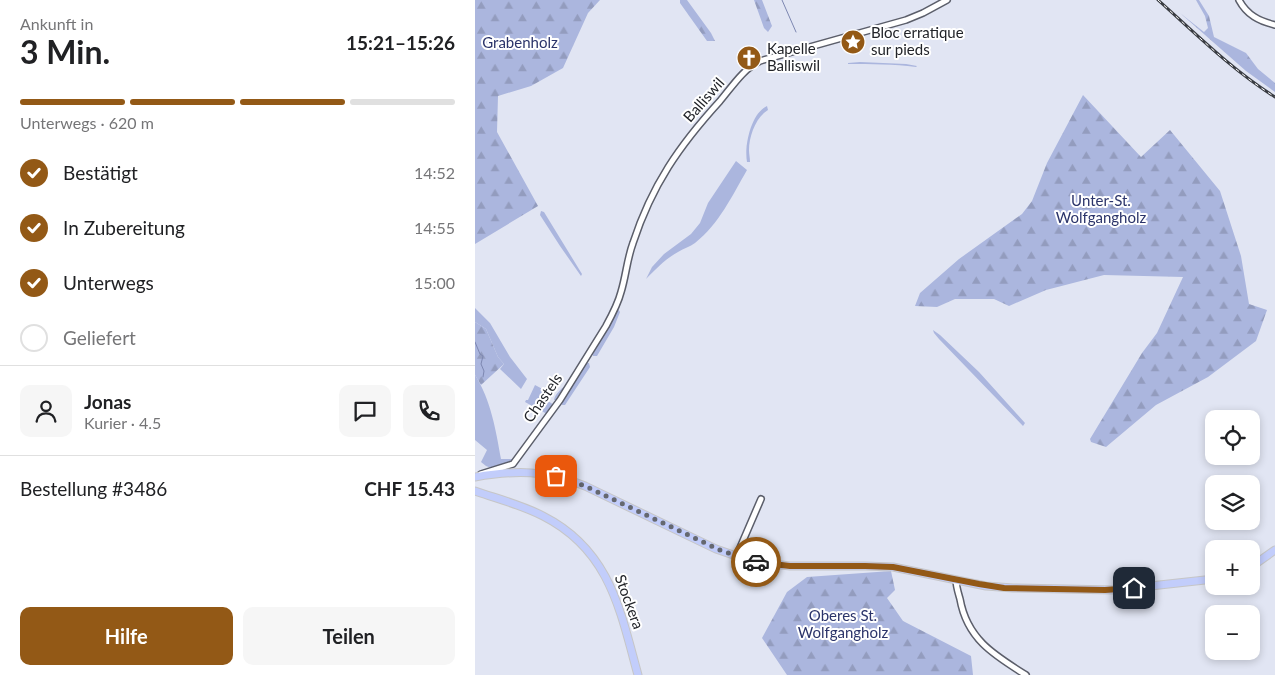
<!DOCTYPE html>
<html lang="de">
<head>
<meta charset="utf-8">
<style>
  body { margin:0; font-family:Lato,sans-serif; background:#f6f6f6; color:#202124; height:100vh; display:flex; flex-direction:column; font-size:19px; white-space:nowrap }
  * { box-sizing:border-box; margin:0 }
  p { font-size:16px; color:#757577 }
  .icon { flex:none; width:28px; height:28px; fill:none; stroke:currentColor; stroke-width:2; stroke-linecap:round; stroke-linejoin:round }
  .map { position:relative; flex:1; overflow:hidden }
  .drawer { display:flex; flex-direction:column; background:#fff; width:475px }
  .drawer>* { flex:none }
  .fabs { position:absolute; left:730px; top:410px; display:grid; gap:10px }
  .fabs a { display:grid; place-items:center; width:55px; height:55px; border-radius:10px; background:#fff; box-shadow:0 2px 8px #0003; font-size:25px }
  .pin { position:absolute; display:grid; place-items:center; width:42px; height:42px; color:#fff; margin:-21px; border-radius:10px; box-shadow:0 2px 8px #0006 }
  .courier { position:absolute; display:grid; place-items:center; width:50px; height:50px; margin:-25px; border:4px solid #935916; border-radius:50%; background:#fff; color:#222; box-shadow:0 1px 6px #0007 }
  .overview em { font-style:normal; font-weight:700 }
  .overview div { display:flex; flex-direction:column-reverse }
  .overview { display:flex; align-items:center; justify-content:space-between; height:85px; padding:0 20px }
  h1 { font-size:32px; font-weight:700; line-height:38px }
  .bar { display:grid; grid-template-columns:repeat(4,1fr); gap:8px 5px; align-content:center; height:60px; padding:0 20px }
  .bar i { height:6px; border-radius:4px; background:#e0e0e0 }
  .bar .selected { background:#935916 }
  .bar p { grid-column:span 4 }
  .line { display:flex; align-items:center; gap:12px; padding:0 20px; border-top:1px solid #e0e0e0 }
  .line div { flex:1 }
  .round { display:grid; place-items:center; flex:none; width:52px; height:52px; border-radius:10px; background:#f6f6f6 }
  ol { padding:0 20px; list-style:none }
  li { display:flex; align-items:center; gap:15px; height:55px }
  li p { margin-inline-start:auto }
  li .icon { padding:5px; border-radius:50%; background:#935916; color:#fff; stroke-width:4 }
  li:last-child { color:#757577 }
  li i { width:28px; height:28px; border:2px solid #e0e0e0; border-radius:50% }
  .action { display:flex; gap:10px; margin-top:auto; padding:10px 20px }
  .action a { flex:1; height:58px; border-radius:10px; background:#935916; color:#fff; font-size:20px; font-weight:700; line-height:58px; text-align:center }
  .action a+a { background:#f6f6f6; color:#202124 }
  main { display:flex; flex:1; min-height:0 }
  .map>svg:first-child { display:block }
  .grass { fill:#abb6de }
  .forest { fill:url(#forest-firs) }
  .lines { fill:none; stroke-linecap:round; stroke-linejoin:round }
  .stream { stroke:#7d87b1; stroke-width:1 }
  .minor-casing { stroke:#5b5e6a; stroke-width:8 }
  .major-casing { stroke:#c6c6c7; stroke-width:9 }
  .minor { stroke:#fff; stroke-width:5 }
  .major { stroke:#c2cdfb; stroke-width:7 }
  .rail-casing { stroke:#393c42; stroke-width:3 }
  .rail { stroke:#fff; stroke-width:1; stroke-dasharray:4; stroke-linecap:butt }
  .done { stroke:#656870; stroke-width:5; stroke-dasharray:0 9 }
  .route { stroke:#935916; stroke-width:6 }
  .labels { text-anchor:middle; stroke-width:4; stroke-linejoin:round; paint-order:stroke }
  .poi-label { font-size:15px; fill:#222429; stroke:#fff; text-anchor:start }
  .park-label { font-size:15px; fill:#2b346a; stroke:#fff }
  .street-label { font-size:15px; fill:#222429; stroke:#fff }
</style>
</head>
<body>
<main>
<section class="drawer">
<div class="overview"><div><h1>3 Min.</h1><p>Ankunft in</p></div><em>15:21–15:26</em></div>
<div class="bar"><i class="selected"></i><i class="selected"></i><i class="selected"></i><i></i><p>Unterwegs · 620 m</p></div>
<ol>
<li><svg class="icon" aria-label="check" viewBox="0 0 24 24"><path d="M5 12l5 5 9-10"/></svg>Bestätigt<p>14:52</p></li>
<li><svg class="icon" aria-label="check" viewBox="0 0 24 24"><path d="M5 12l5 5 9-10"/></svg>In Zubereitung<p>14:55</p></li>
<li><svg class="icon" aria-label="check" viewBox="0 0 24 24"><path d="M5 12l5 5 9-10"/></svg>Unterwegs<p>15:00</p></li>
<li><i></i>Geliefert</li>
</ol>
<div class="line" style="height:90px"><a class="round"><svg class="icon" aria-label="person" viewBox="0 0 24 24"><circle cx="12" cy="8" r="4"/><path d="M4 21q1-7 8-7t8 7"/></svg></a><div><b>Jonas</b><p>Kurier · 4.5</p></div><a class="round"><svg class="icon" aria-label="chat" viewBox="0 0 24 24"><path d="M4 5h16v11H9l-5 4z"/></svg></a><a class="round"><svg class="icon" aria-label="phone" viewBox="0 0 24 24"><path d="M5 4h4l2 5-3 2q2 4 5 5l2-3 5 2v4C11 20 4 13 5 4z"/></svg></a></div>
<div class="line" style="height:65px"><div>Bestellung #3486</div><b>CHF 15.43</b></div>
<div class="action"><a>Hilfe</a><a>Teilen</a></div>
</section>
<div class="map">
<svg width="800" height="675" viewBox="0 0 800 675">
  <defs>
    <pattern id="forest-firs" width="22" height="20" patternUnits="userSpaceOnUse" patternTransform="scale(1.25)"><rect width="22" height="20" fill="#abb6de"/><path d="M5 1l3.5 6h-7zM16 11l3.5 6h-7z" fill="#939cbe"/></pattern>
  </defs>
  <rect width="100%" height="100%" fill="#e1e5f3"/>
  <!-- grass -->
  <path class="grass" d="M385,62l46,2 11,2 -1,1c-22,-3 -45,-3 -68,-3v-1z
    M261,161l11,9c-15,26 -28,54 -52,73 -5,4 -11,5 -17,9 -13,7 -22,17 -32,27l6,-12 12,-13 27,-20 9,-11 8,-20z
    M66,211l3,1 38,62 -1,2 -21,-30 -20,-31z
    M138,304l1,1 -10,20 -47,75h-3c1,-6 7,-11 11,-14l39,-63z
    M0,308l15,15 20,34 17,22 -6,10 -21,-20 4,-5 -6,-7 -12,-28 -11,-7z
    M143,309l2,3 -6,15 -17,29h-4v-2l23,-43z
    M458,330l7,5 39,37 46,51 -2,3 -84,-87 -5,-6z
    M111,363h3l1,4 -25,38h-3v-3z
    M0,375c16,25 21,56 26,84h12l-4,4 -15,6 -8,-3 -5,-4 6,-12 -12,-10z
    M60,385l17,9 -4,7 6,4 -7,9 -22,-12 1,-2h2z"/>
  <!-- forest -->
  <path class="forest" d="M0,0h125l-12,13 -25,55 -32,18 -33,10 -1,36 41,74 -63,38z
    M205,0h7l24,33 4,8h-8l-27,-38z
    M279,0h8l10,26 -4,6 -4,-4z
    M721,0h3l10,16 5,21 32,16 12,16 17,14v9l-29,-21 -66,-58 24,19 4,-4 -3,-12z
    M608,95l58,62 29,-27 50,61 21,65 8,48 18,6 -11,31 -48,36 -52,28 -50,42 -15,-5 -1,-3 52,-86 15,-20 26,-56 -79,-2 -58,15 -37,16 -15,-7h-39l-18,8 -22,-1 5,-13 39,-34 63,-45 10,-13 15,-38z
    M292,106l1,4c-12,7 -19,26 -19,40 0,4 1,8 1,12h-3c-3,-16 4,-49 20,-56z
    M0,322l11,7 12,28 6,7 -23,21 -6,-10z
    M416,571l4,19 -8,8 16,23 68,35 2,19h-186l-25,-37 25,-46 20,-15z"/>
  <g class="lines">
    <!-- stream -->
    <path class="stream" d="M307,0l14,32
      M0,342l5,12 3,2 -2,8 3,7 -1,6"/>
    <defs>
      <path id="minor" d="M764,0c8,15 20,21 36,25
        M6,474l32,-10 47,-64 46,-74c6,-11 12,-22 15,-34 5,-16 6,-33 12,-49 19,-58 46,-97 87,-142 11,-13 24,-33 40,-40l146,-41 17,-7 24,-13
        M261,557l25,-58
        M481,580c0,6 2,12 4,19 7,40 34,56 66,76"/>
      <path id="major" d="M0,477c40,-7 72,-7 110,9l131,63 26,9 22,5 26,3h75l28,1 93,19 27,2 101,2 100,-11
        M0,491c23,8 47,14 68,25 67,34 77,94 95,159
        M776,567l24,-17"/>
    </defs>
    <!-- minor casing -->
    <use href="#minor" class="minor-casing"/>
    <!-- major casing -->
    <use href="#major" class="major-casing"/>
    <!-- minor -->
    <use href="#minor" class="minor"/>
    <!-- major -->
    <use href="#major" class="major"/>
    <defs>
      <path id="rail" d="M683,0c38,34 74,70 117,97"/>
    </defs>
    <!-- rail casing -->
    <use href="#rail" class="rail-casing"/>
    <!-- rail -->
    <use href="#rail" class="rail"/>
  </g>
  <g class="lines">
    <!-- done -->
    <path class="done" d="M81,476l29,10 137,65 34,11"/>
    <!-- route -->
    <path class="route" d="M281,562l34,4h75l28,1 86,17 25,4 101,2 29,-2"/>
  </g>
  <!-- icons -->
  <defs>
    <symbol id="sight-disc" viewBox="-11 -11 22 22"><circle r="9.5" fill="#935916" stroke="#fff"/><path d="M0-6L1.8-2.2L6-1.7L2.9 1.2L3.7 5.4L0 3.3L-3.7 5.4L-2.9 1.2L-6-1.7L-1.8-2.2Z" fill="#fff"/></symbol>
    <symbol id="church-disc" viewBox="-11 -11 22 22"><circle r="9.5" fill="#935916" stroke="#fff"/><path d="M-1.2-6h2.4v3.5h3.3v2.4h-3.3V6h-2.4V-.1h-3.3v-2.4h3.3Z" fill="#fff"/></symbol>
  </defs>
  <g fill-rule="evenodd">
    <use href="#sight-disc" x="364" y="28" width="28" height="28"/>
    <use href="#church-disc" x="260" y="44" width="28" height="28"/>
  </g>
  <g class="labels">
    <!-- poi labels -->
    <g class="poi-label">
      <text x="396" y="38">Bloc erratique<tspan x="396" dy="17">sur pieds</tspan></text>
      <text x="292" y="54">Kapelle<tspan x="292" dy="17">Balliswil</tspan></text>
    </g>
    <!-- park labels -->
    <g class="park-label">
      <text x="45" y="48">Grabenholz</text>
      <text x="626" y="206">Unter-St.<tspan x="626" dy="17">Wolfgangholz</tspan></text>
      <text x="368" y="621">Oberes St.<tspan x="368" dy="17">Wolfgangholz</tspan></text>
    </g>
    <!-- street labels -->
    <g class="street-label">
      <text transform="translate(229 100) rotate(-49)" y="5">Balliswil</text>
      <text transform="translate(68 398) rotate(-55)" y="5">Chastels</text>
      <text transform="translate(154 602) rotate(70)" y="5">Stockera</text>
    </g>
  </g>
</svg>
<div class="fabs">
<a><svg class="icon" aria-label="locate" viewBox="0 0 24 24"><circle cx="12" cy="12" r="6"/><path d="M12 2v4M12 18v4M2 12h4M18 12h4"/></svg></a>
<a><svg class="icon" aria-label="layers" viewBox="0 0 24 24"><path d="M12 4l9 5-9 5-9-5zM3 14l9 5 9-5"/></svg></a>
<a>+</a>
<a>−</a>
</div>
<div class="pin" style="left:81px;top:476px;background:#ea580c"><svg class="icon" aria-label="bag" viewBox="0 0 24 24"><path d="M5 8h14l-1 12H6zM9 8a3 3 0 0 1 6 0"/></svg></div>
<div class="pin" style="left:659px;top:588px;background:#1f2937"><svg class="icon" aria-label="home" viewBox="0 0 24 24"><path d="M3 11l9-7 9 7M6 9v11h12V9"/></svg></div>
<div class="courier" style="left:281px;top:562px"><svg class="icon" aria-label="car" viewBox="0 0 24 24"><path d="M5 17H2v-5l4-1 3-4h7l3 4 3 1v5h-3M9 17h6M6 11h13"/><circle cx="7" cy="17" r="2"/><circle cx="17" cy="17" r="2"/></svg></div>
</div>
</main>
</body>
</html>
